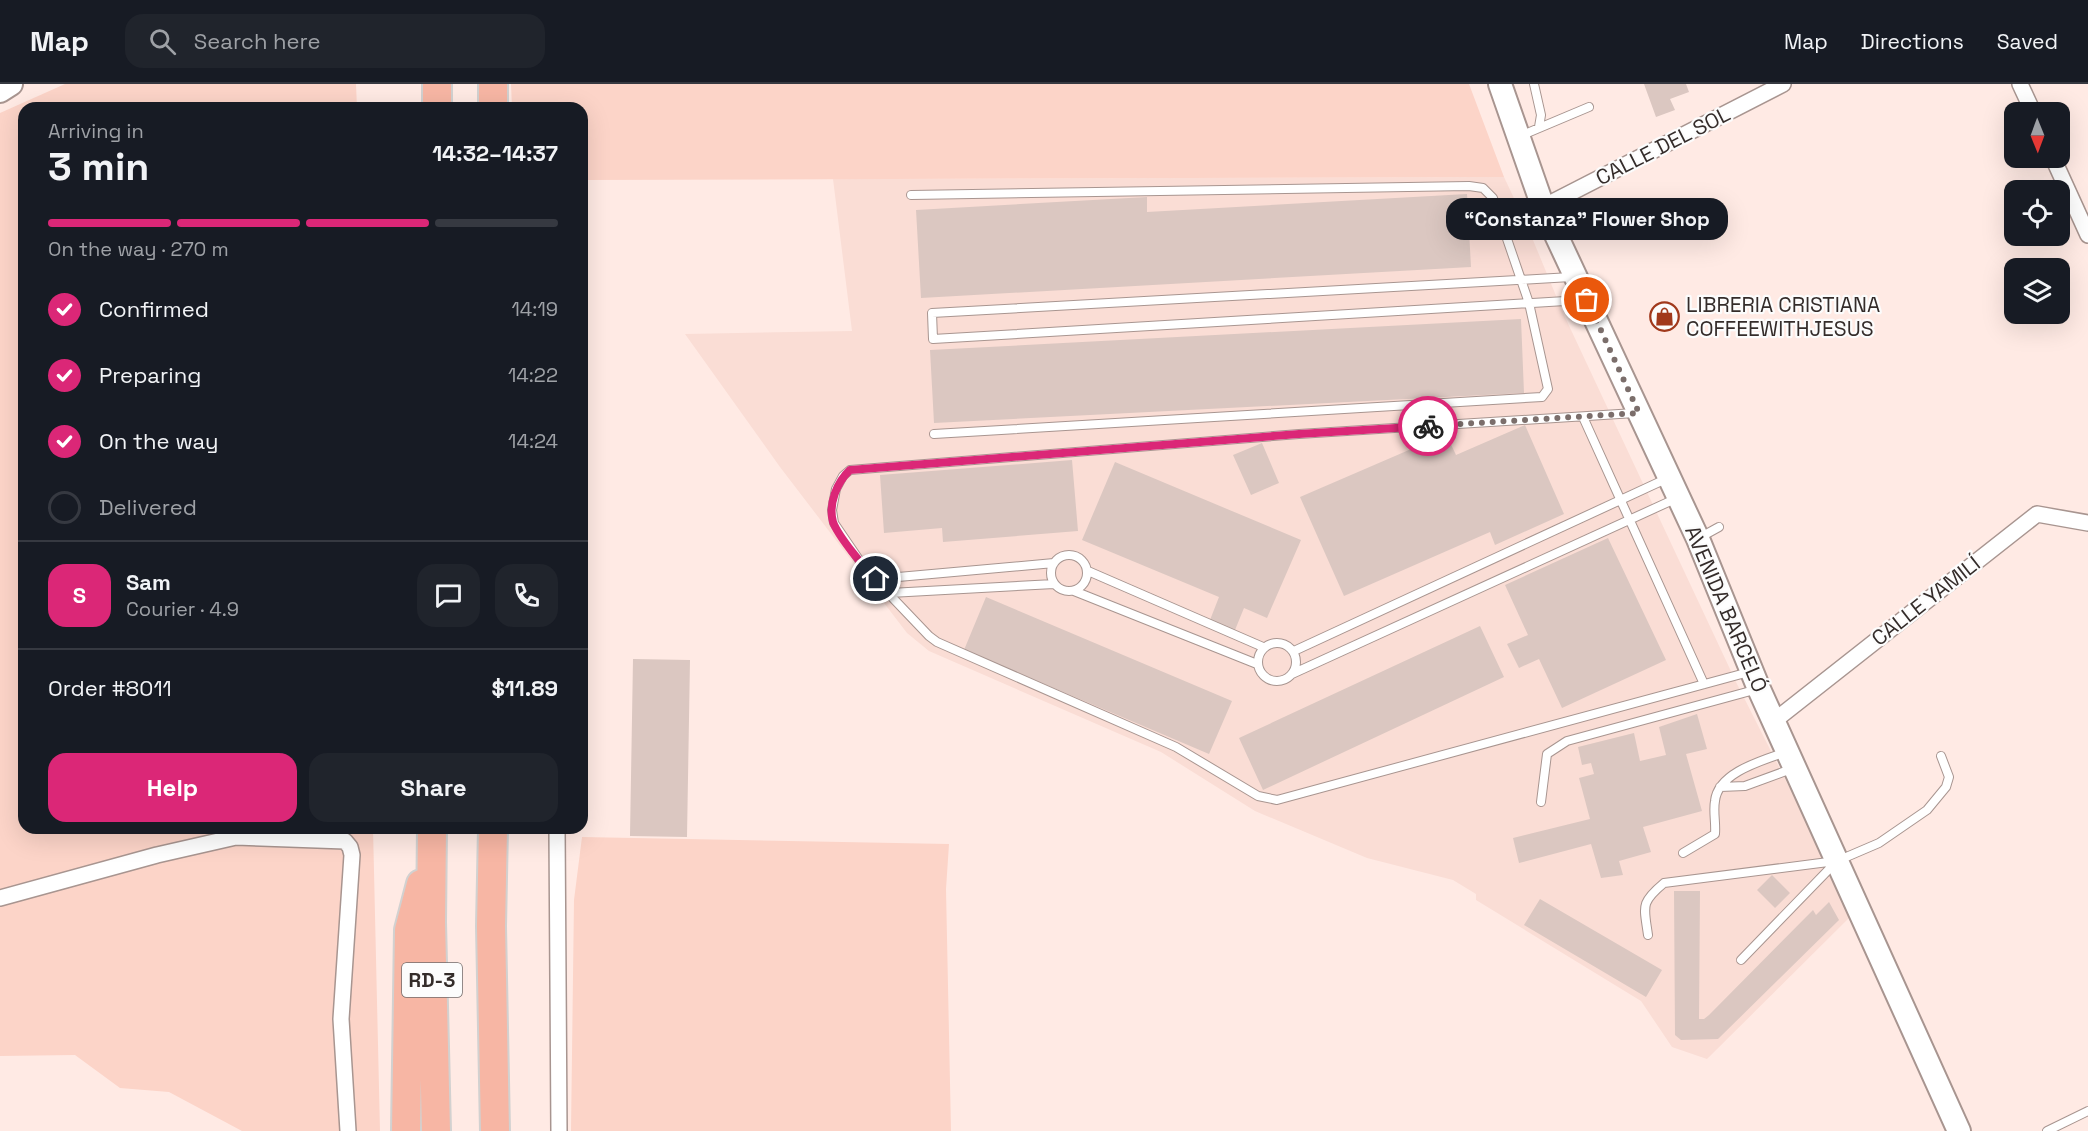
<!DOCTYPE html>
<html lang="en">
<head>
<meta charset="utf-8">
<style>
  body { margin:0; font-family:"Space Grotesk",sans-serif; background:#20242c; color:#f1f3f6; height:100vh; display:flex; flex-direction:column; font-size:22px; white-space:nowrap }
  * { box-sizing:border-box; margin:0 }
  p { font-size:20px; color:#9ea1a6 }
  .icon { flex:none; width:33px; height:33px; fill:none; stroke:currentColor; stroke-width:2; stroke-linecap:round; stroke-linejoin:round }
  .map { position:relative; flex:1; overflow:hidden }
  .sheet { position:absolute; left:18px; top:18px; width:570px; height:732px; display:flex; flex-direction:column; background:#171b24; border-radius:18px; box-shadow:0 6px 24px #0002 }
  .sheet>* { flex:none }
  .needle { width:39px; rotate:179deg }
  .fabs { position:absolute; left:2004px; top:18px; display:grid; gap:12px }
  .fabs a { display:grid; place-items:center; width:66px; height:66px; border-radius:12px; background:#171b24; box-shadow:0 6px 24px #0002; font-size:30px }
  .pin { position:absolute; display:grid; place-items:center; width:51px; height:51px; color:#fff; margin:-26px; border:3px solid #fff; border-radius:50%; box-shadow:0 2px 6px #0007 }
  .courier { position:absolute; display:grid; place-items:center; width:60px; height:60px; margin:-30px; border:4px solid #db2777; border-radius:50%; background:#fff; color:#222; box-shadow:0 2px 8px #0007 }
  .bubble { position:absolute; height:42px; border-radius:18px; background:#171b24; box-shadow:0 6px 24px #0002; font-size:20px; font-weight:700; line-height:42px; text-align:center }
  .head em { font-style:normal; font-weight:700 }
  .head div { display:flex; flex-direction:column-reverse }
  .head { display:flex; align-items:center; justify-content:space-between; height:102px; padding:0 30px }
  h1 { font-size:39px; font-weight:700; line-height:45px }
  .bar { display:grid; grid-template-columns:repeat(4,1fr); gap:9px 6px; align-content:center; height:72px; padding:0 30px }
  .bar i { height:8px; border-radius:4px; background:#363941 }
  .bar .current { background:#db2777 }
  .bar p { grid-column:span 4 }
  .line { display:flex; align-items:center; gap:15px; padding:0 30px; border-top:2px solid #363941 }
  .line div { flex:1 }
  .round { display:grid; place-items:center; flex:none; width:63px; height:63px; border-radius:18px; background:#20242c }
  ol { padding:0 30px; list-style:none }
  li { display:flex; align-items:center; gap:18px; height:66px }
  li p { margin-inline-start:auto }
  li .icon { padding:6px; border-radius:50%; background:#db2777; color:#fff; stroke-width:4 }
  li:last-child { color:#9ea1a6 }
  li i { width:33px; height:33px; border:3px solid #363941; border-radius:50% }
  .button { display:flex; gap:12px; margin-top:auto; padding:12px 30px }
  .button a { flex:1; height:69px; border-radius:18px; background:#db2777; color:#fff; font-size:24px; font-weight:700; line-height:69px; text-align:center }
  .button a+a { background:#20242c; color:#f1f3f6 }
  header { display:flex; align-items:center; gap:36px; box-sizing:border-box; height:84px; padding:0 30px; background:#171b24; border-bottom:2px solid #363941 }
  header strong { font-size:28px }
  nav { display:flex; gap:33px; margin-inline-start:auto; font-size:21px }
  .search { width:420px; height:54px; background:#20242c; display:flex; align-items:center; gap:15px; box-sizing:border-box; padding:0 21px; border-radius:18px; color:#9ea1a6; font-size:22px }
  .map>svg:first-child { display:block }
  .built { fill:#faddd5 }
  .green { fill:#fcd4c8 }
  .building { fill:#dbc7c1 }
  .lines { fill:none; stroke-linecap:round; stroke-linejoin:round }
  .lane-casing { stroke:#a89590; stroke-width:10 }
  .street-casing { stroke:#a89590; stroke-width:18 }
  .secondary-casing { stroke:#a89590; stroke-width:26 }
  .highway-casing { stroke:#d2d1d0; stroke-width:32 }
  .lane { stroke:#fff; stroke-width:8 }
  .street { stroke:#fff; stroke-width:15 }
  .secondary { stroke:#fff; stroke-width:22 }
  .highway { stroke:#f7b6a4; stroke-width:28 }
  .done { stroke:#7b6e6b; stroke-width:6; stroke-dasharray:0 10.8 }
  .route { stroke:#db2777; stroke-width:8 }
  .labels { text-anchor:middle; stroke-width:4.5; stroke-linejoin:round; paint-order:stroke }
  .shield { fill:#fcfcfc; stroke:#706a69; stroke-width:1.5 }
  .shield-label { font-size:20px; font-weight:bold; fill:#342c2a }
  .street-label { font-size:21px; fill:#342c2a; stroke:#fcfcfc }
  .poi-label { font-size:21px; fill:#342c2a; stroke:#fcfcfc; text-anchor:start }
</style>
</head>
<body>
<header>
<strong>Map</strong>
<div class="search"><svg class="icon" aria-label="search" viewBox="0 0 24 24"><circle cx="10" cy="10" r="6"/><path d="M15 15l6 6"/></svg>Search here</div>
<nav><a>Map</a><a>Directions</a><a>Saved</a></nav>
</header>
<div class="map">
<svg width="2088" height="1047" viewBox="0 0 2088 1047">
  <rect width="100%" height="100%" fill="#ffeae4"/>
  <!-- built -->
  <path class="built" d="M1504,93l24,51 36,87 173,369 88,174 24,60 -142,141 -35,-12 -31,-46 -165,-101v-6l-23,-14 -86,-22 -112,-47 -94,-59 -232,-101 -22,-18 -127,-166 -95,-133 167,-3 -19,-152z"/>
  <!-- green -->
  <path class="green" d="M65,0h291l1,24h-333v720h349l7,303h-138l-73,-39 -49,-4 -45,-33 -75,1v-943z
    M511,0h958l35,93 -922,3v-72h-70z
    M582,753l367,7 -3,45 5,242h-380l3,-231z"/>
  <!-- building -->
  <path class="building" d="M1644,0h42l3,8 -19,7 5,11 -19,7z
    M1467,110l4,73 -550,31 -5,-88 231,-13v15z
    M1521,235l3,74 -590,30 -4,-73z
    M1525,341l39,89 -69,31 -5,-13 -146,64 -44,-99 146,-63 10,21z
    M1262,359l17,40 -28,12 -18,-40z
    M1072,376l6,71 -135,11 -1,-14 -58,5 -4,-58z
    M1115,378l186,78 -34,78 -23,-10 -9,22 -25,-10 9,-23 -137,-57z
    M1608,454l58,122 -104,48 -23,-49 -20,9 -12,-24 21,-9 -23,-50z
    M986,513l246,104 -23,53 -245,-104z
    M1480,542l24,51 -241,113 -24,-52z
    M633,575l57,1 -3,177 -57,-1z
    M1697,630l10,35 -21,5 16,57 -59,16 8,25 -32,9 4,14 -22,3 -10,-34 -72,19 -6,-25 77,-19 -11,-41 15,-4 -3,-11 -9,2 -4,-18 56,-14 6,28 26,-6 -7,-28z
    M1772,791l18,18 -15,15 -18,-18z
    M1674,807h26l-1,128h5l5,-4 104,-105 3,5 13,-13 10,18 -121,119 -37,1 -6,-5z
    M1540,815l122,71 -16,27 -122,-72z"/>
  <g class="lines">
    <defs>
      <path id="lane" d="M1534,0l7,31 -2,12
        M1520,52l69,-29
        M911,111l558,-9 14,2 10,10 36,105 19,86 -6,8 -608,37
        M1571,193l-639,36 1,26 649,-39
        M1635,329l-336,21 -449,36 -7,6 -7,13 -4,21 2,13 32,47 63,66 8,6 239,105 82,49 19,4 472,-128
        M1583,333l121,267
        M1699,454l20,-11
        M1051 489a18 18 0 1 1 36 0a18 18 0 1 1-36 0Z
        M1088,487l175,76
        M876,495l178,-16
        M1074,507l183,73
        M890,509l164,-9
        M1258 578a19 19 0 1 1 38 0a19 19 0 1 1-38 0Z
        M1294,567l374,-173
        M1292,590l383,-175
        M1720,703l25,-1 49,-18
        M1541,718l6,-48 20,-13 191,-52
        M1683,769l32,-19c1,-11 -2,-23 0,-33 3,-29 49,-41 71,-49
        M1648,851c-4,-29 -8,-32 16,-52l172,-22
        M1741,876l96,-99 42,-18 48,-33 19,-23 3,-10 -8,-21
        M2047,1047l41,-20"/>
      <path id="street" d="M2020,0l13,28
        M2053,74l35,77
        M1543,123l240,-123
        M1774,637l263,-207 51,9
        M557,744l2,303
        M0,814l157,-43 79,-18 109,4 5,6 2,8 -11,164 7,112"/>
      <path id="secondary" d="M1500,0l43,123 155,332 61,150 200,442
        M0,7l11,-7"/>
      <path id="highway" d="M493,0v24
        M437,24v-24
        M432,744l-1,94 5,209
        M493,744l-2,98 4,205
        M406,1047l3,-201 12,-46"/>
    </defs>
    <!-- lane casing -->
    <use href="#lane" class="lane-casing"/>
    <!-- street casing -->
    <use href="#street" class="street-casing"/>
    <!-- secondary casing -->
    <use href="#secondary" class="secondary-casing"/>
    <!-- highway casing -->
    <use href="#highway" class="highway-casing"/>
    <!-- lane -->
    <use href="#lane" class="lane"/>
    <!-- street -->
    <use href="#street" class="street"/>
    <!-- secondary -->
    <use href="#secondary" class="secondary"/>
    <!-- highway -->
    <use href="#highway" class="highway"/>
  </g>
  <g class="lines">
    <!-- done -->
    <path class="done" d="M1428,342l211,-13 -52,-113"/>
    <!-- route -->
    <path class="route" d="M876,495c-11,-10 -38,-43 -43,-57 -5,-18 4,-40 17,-52l449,-36 129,-8"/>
  </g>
  <!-- icons -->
  <defs>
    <symbol id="shop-ring" viewBox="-11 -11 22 22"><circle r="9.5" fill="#fcfcfc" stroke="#a1391c" stroke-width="1.5"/><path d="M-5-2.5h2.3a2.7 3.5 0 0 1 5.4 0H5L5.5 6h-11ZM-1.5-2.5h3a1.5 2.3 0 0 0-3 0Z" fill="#a1391c"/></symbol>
  </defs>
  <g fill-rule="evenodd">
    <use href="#shop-ring" x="1648" y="216" width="33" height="33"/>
  </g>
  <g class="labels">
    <!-- shield labels -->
    <rect class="shield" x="402" y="879" width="60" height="34" rx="4.5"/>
    <g class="shield-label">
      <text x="432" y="903">RD-3</text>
    </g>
    <!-- street labels -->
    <g class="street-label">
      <text transform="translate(1663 62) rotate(-27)" y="7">CALLE DEL SOL</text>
      <text transform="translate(1926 517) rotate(-38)" y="7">CALLE YAMILÍ</text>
      <text transform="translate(1726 525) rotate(67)" y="7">AVENIDA BARCELÓ</text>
    </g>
    <!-- poi labels -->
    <g class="poi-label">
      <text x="1686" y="228">LIBRERIA CRISTIANA<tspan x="1686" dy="24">COFFEEWITHJESUS</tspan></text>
    </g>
  </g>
</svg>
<div class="fabs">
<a><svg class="needle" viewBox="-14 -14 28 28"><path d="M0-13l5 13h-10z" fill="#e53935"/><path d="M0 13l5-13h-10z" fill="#9ea1a6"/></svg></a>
<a><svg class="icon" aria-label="locate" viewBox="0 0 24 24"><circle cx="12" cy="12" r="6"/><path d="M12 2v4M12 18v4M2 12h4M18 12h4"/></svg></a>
<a><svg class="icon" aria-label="layers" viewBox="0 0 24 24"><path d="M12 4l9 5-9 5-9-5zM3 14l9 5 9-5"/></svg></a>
</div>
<div class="pin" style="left:1587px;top:216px;background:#ea580c"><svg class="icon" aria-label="bag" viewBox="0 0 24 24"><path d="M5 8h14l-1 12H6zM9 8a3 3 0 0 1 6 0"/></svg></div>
<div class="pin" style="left:876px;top:495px;background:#1f2937"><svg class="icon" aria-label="home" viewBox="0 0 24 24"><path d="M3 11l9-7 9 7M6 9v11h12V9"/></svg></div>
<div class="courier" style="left:1428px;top:342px"><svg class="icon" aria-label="bike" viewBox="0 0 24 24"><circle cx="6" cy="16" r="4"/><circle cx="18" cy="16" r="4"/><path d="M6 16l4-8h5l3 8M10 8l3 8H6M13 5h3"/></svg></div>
<div class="bubble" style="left:1446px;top:114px;width:282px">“Constanza” Flower Shop</div>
<section class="sheet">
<div class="head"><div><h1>3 min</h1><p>Arriving in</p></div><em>14:32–14:37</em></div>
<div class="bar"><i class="current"></i><i class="current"></i><i class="current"></i><i></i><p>On the way · 270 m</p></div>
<ol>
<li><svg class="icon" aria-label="check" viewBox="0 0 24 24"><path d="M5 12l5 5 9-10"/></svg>Confirmed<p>14:19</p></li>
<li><svg class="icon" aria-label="check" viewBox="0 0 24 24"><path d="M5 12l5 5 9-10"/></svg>Preparing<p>14:22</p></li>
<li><svg class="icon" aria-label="check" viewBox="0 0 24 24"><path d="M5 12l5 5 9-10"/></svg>On the way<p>14:24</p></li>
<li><i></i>Delivered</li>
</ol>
<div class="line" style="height:108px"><b class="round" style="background:#db2777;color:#fff">S</b><div><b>Sam</b><p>Courier · 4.9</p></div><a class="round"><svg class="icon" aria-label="chat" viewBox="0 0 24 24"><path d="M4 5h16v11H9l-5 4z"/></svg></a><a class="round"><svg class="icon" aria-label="phone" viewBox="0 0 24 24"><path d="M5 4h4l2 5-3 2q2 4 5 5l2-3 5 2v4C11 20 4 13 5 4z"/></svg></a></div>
<div class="line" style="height:78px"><div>Order #8011</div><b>$11.89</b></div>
<div class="button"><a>Help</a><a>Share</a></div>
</section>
</div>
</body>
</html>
